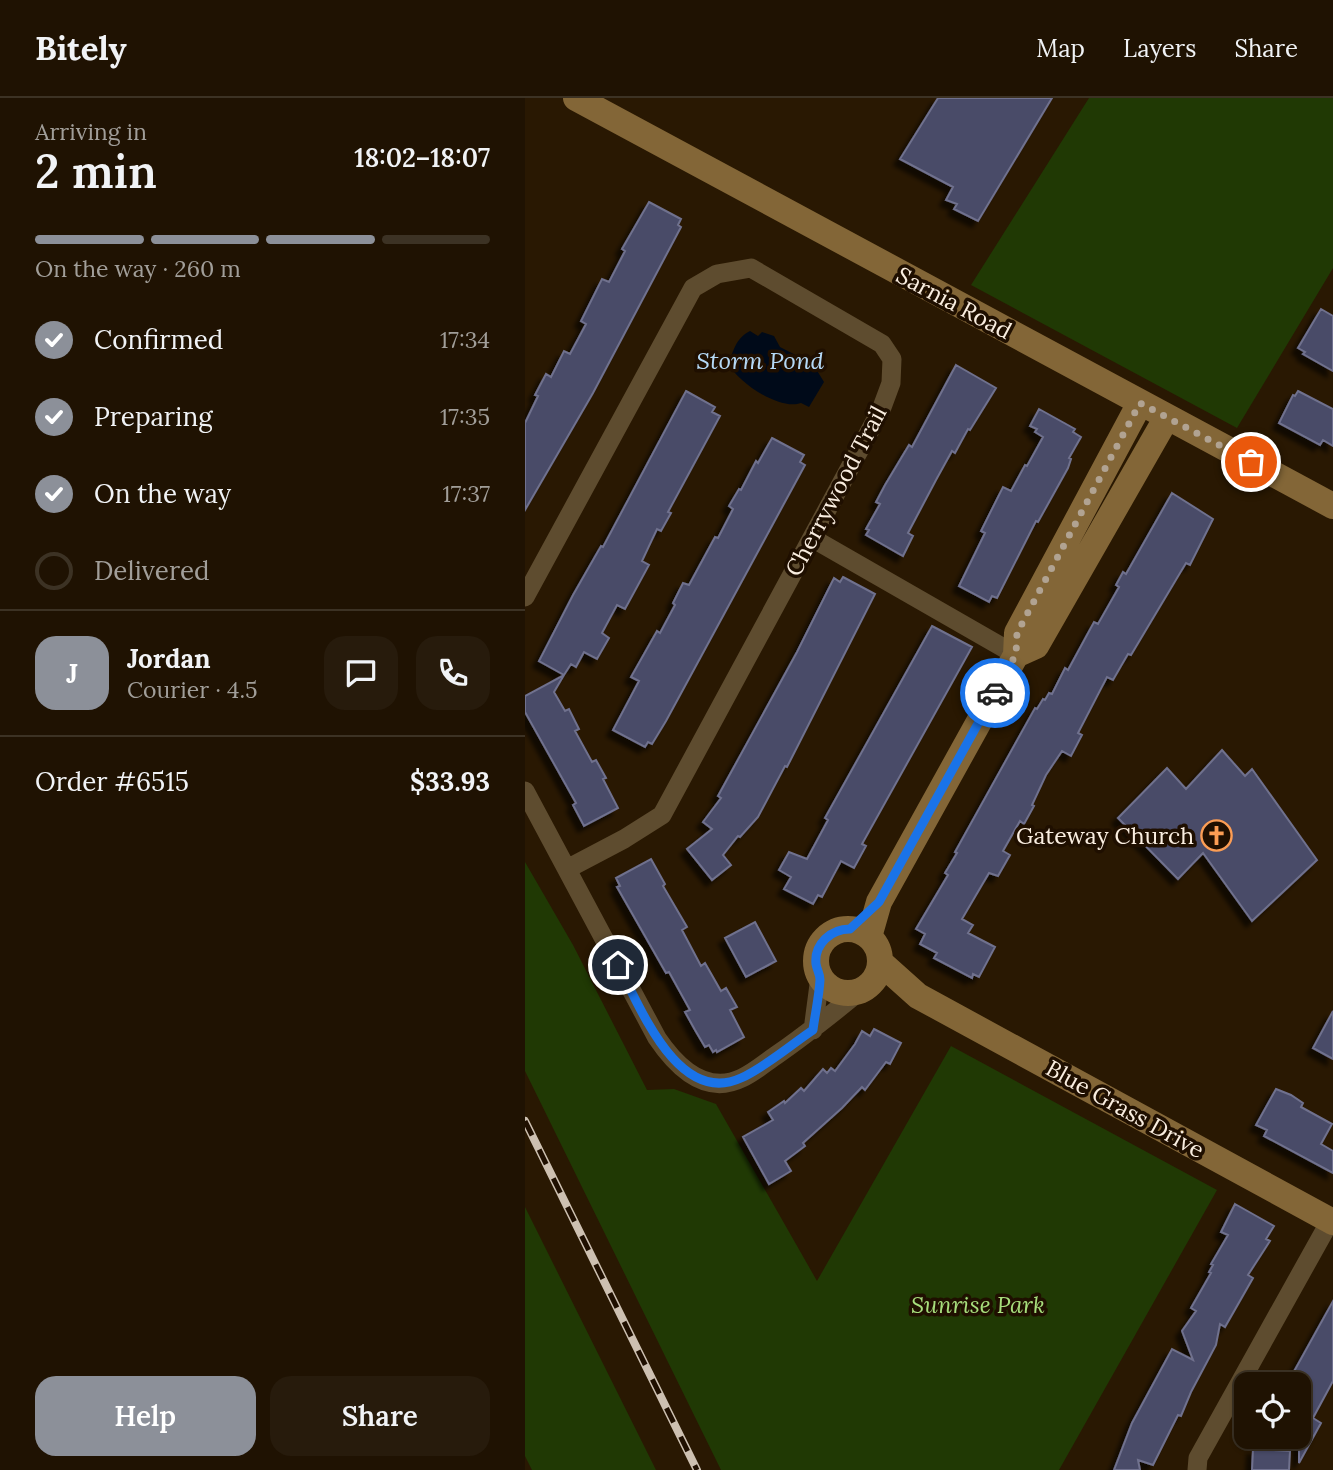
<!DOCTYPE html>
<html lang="en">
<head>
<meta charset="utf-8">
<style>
  body { margin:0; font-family:Lora,serif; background:#271b0c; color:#f1f3f6; height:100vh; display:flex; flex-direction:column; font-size:26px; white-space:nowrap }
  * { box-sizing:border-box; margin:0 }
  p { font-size:23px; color:#a19e99 }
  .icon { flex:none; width:38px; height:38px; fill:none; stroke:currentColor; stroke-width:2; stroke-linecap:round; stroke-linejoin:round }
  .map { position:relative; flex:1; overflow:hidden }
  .panel { display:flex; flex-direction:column; background:#1f1202; width:525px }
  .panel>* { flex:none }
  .tools { position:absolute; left:709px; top:1274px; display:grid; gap:14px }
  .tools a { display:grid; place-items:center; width:77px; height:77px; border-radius:14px; background:#1f1202; box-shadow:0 2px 5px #0004,0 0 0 2px #3c3224; font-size:35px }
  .pin { position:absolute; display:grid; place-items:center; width:60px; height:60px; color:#fff; margin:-30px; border:4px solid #fff; border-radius:50%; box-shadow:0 2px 7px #0007 }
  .courier { position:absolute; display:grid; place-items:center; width:70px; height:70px; margin:-35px; border:5px solid #1a73e8; border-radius:50%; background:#fff; color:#222; box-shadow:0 2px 9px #0007 }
  .head em { font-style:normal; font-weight:600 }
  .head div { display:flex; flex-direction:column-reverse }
  .head { display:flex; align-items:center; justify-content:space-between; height:119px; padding:0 35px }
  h1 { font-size:46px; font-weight:600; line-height:52px }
  .bar { display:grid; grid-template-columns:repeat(4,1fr); gap:10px 7px; align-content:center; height:84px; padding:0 35px }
  .bar i { height:9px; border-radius:5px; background:#3c3224 }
  .bar .current { background:#8c9099 }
  .bar p { grid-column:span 4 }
  .line { display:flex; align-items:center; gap:18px; padding:0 35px; border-top:2px solid #3c3224 }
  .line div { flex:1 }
  .round { display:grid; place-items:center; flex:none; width:74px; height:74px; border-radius:21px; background:#271b0c }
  ol { padding:0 35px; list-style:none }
  li { display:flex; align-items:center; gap:21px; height:77px }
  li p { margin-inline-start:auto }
  li .icon { padding:7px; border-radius:50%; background:#8c9099; color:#fff; stroke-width:4 }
  li:last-child { color:#a19e99 }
  li i { width:38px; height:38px; border:4px solid #3c3224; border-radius:50% }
  .action { display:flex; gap:14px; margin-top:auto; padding:14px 35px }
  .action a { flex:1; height:80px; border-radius:21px; background:#8c9099; color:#fff; font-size:28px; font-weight:600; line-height:80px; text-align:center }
  .action a+a { background:#271b0c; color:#f1f3f6 }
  header { display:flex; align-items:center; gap:42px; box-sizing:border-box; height:98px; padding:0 35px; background:#1f1202; border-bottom:2px solid #3c3224 }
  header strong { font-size:33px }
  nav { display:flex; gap:38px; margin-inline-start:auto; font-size:24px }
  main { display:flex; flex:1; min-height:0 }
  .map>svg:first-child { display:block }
  .green { fill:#203904 }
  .water { fill:#000a19 }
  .building { fill:#4a4c67; stroke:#6f718e; stroke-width:2; filter:url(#shadow) }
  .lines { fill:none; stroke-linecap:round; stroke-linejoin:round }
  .street { stroke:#5e4c2f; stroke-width:19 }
  .secondary { stroke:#836637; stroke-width:26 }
  .rail-casing { stroke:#cdc0b1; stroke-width:8 }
  .rail { stroke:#1f0f00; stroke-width:5; stroke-dasharray:16; stroke-linecap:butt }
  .done { stroke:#b1a392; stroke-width:7; stroke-dasharray:0 12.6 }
  .route { stroke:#1a73e8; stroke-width:9 }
  .labels { text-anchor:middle; stroke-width:7; stroke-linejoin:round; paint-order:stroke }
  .street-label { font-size:23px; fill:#faeee0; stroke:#1f0f00 }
  .poi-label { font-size:23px; fill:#faeee0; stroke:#1f0f00; text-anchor:end }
  .park-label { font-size:23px; font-style:italic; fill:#a7de7c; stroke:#1f0f00 }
  .water-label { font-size:24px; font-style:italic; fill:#b5d9f6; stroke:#1f0f00 }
</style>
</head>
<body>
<header>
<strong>Bitely</strong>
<nav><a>Map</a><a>Layers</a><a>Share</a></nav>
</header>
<main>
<section class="panel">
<div class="head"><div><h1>2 min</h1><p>Arriving in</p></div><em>18:02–18:07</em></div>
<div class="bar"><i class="current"></i><i class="current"></i><i class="current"></i><i></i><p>On the way · 260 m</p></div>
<ol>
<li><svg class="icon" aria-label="check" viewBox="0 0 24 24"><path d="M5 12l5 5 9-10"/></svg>Confirmed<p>17:34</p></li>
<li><svg class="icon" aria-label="check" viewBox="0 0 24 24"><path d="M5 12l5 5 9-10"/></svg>Preparing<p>17:35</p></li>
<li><svg class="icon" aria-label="check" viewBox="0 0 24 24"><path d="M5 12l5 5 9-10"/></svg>On the way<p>17:37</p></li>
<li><i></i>Delivered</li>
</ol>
<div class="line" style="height:126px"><b class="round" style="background:#8c9099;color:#fff">J</b><div><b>Jordan</b><p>Courier · 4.5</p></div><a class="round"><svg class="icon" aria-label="chat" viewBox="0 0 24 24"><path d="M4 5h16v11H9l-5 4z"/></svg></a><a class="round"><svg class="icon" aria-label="phone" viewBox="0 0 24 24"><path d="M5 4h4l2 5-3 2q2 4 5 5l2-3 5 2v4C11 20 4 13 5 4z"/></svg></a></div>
<div class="line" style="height:91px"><div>Order #6515</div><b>$33.93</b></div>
<div class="action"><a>Help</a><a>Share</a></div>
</section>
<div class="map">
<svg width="808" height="1372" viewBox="0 0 808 1372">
  <defs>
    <filter id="shadow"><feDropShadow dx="-6" dy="6" stdDeviation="2" flood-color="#0009"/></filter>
  </defs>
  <rect width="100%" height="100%" fill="#291802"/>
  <!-- green -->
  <path class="green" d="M564,0h244v170l-96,160 -266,-143z
    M0,764l48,83 74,145 27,-1 42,15 101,177 134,-235 266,144 -158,280h-338l-196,-399z
    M0,1109l131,263h-124l-7,-14z"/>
  <!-- water -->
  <path class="water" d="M225,233l8,5 4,-4 12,4 6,11 33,17 11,18 -15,25 -8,-4c-21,8 -64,-21 -73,-40 7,-14 7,-24 22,-32z"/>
  <!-- building -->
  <path class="building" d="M413,0h114l-74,123 -24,-12 3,-5 -11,-4 7,-13 -53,-28z
    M124,104l32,17 -3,6 3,2 -88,166 -68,117v-87l13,-27 -3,-1 11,-21 5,3 13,-26 6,3 16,-30 -5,-3 21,-42 7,3 16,-31 -3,-2z
    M796,211l12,7v55l-30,-17 2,-2 -7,-4z
    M431,267l40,23 -26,42 -2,-1 -13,24 -3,-2 -16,29 -28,53 5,3 -10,20 -37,-21 3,-5 -3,-1 14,-25 -4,-2 9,-17 24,-40 3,2z
    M161,293l29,16 -3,5 8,4 -52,96 3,1 -10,18 -4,-2 -15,32 7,4 -24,44 -8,-4 -15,28 7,5 -12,21 -13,-7 -8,15 -5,-3 -7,11 -25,-14 34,-66 28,-49 2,1z
    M773,293l35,18v37l-10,-6 -3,5 -41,-22 14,-28 2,1z
    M514,311l36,20 -2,3 8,5 -12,21 2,1 -3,9 -30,54 -2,-1 -39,77 -5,-2 -3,6 -30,-16 26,-53 -4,-2 22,-44 8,4 14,-26 2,1 16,-29 -8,-5 2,-3 -7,-3z
    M247,340l32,17 -4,7 5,3 -139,256 -14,23 -4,-2 -3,5 -32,-17 26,-49 -8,-4 26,-46 3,2 15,-28 -2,-2 10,-20 6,2 26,-48 3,1 15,-29 -4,-3 10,-17 2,1 15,-29 2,2z
    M647,395l41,26 -23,46 -4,-2 -55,92 -3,-1 -15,26 -6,-3 -29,56 4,2 -11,21 -9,-5 -16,24 -14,30 2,1 -10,18 -4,-3 -17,30 7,4 -12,21 -9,-3 -27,46 11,6 -5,8 27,14 -16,30 -6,-3 -1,4 -38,-20 3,-5 -17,-9 5,-10 -9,-5 32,-54 -3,-2 12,-20 -2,-1 80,-144 2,1 6,-10 2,1 4,-7 3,1 13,-26 3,2 26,-48 4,2 21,-37 -3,-2 7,-13 3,2z
    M318,479l32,17 -88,173 -2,-1 -27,51 -18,20 -2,-1 -15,19 8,10 -19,15 -25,-31 25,-20 -9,-7 18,-24 -3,-2 79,-144 37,-74 6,4z
    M407,528l40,21 -110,197 4,2 -12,22 -13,-7 -19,36 -4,-2 -5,9 -29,-15 7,-12 -12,-7 10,-18 18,7 21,-39 -3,-2z
    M39,577l-10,17 11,19 4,-2 10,20 -4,2 17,31 4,-2 10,18 -3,1 15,29 -34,18 -11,-21 3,-2 -51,-91v-16z
    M697,652l23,26 7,-7 65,91 -65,61 -49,-68 -25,26 -60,-61 49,-50 19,21z
    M126,761l14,25 -2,2 24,41 -5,3 19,36 4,-3 16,28 5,-3 11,19 -7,3 14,27 -27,15 -1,-2 -3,2 -4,-7 -4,2 -10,-17 -10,-18 5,-2 -21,-38 -3,1 -49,-86 3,-1 -4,-8z
    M230,824l21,39 -30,16 -21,-39z
    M808,913v48l-20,-11z
    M349,931l27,14 -11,21 -4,-2 -21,28 -3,-3 -20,21 -39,35 2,3 -20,15 6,10 -22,13 -26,-47 30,-17 -5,-8 16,-11 1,2 16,-15 3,3 19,-22 4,4 4,-5 4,3 20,-27 7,-13 8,5z
    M751,991l15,6 12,8 -2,4 31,17 -11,20 12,7v22l-69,-37 3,-6 -11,-5z
    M710,1106l39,22 -8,13 4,2 -22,34 5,3 -28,49 -5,-3 -4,21 -25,47 -10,24 -3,-1 -25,50 -15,-5 2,10h-26l18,-47 40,-74 21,11 -11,-29 14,-20 -5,-3 20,-35 -2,-1 4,-7 -2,-1 17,-29 -7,-3z
    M808,1203v80l-20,37 8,5 -22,40v-79h-12z
    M728,1351l37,2 -1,19h-37z"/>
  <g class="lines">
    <!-- street -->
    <path class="street" d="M287,440l204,117
      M0,499l168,-309 24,-14 34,-6 131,76 10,15 -1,24 -10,27 -219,405 -38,24 -57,30
      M0,693l132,247c19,28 48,58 85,40 13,-6 24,-16 36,-24 29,-20 55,-41 82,-63
      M288,932l7,-53
      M672,1372l1,-12 132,-237"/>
    <!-- secondary -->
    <path class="secondary" d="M51,0l757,408
      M491,557l20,-9 131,-229
      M291 863a32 32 0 1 1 64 0a32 32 0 1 1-64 0Z
      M344,839l10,-35 137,-247 1,-22 123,-230
      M355,864l38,34 415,226"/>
    <defs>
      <path id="rail" d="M0,1023l172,349"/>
    </defs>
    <!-- rail casing -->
    <use href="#rail" class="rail-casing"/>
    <!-- rail -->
    <use href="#rail" class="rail"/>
  </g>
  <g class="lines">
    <!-- done -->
    <path class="done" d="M470,595l21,-39 1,-21 123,-230 111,59"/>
    <!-- route -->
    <path class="route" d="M93,867c22,41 60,142 123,113 23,-10 51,-34 72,-48 2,-16 6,-33 7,-50 0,-6 -3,-10 -4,-16 -2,-20 15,-35 34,-35l29,-27 116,-209"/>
  </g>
  <!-- icons -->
  <defs>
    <symbol id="church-ring" viewBox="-11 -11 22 22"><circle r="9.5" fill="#1f0f00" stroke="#fc9d54" stroke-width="1.5"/><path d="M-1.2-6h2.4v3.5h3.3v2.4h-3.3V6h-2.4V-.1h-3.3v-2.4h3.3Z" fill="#fc9d54"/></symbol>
  </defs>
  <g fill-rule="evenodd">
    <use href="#church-ring" x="674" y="720" width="35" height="35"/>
  </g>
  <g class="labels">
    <!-- street labels -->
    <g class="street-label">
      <text transform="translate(429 205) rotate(28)" y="8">Sarnia Road</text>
      <text transform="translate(311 393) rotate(-62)" y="8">Cherrywood Trail</text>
      <text transform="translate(600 1011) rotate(29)" y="8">Blue Grass Drive</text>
    </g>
    <!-- poi labels -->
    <g class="poi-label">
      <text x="669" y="746">Gateway Church</text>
    </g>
    <!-- park labels -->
    <g class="park-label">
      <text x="453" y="1215">Sunrise Park</text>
    </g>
    <!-- water labels -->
    <g class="water-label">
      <text x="235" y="271">Storm Pond</text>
    </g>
  </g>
</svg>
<div class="tools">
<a><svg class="icon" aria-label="locate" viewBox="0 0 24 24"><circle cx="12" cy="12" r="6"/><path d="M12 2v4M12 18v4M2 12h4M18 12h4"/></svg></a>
</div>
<div class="pin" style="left:726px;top:364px;background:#ea580c"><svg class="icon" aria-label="bag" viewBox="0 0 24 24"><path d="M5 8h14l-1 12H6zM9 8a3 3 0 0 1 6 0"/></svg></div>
<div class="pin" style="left:93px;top:867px;background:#1f2937"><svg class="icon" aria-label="home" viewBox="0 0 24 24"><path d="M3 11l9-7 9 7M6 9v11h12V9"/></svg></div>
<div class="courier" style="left:470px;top:595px"><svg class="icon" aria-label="car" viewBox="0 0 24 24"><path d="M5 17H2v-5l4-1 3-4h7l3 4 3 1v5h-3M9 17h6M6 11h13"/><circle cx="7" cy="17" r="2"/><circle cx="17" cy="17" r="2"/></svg></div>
</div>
</main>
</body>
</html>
